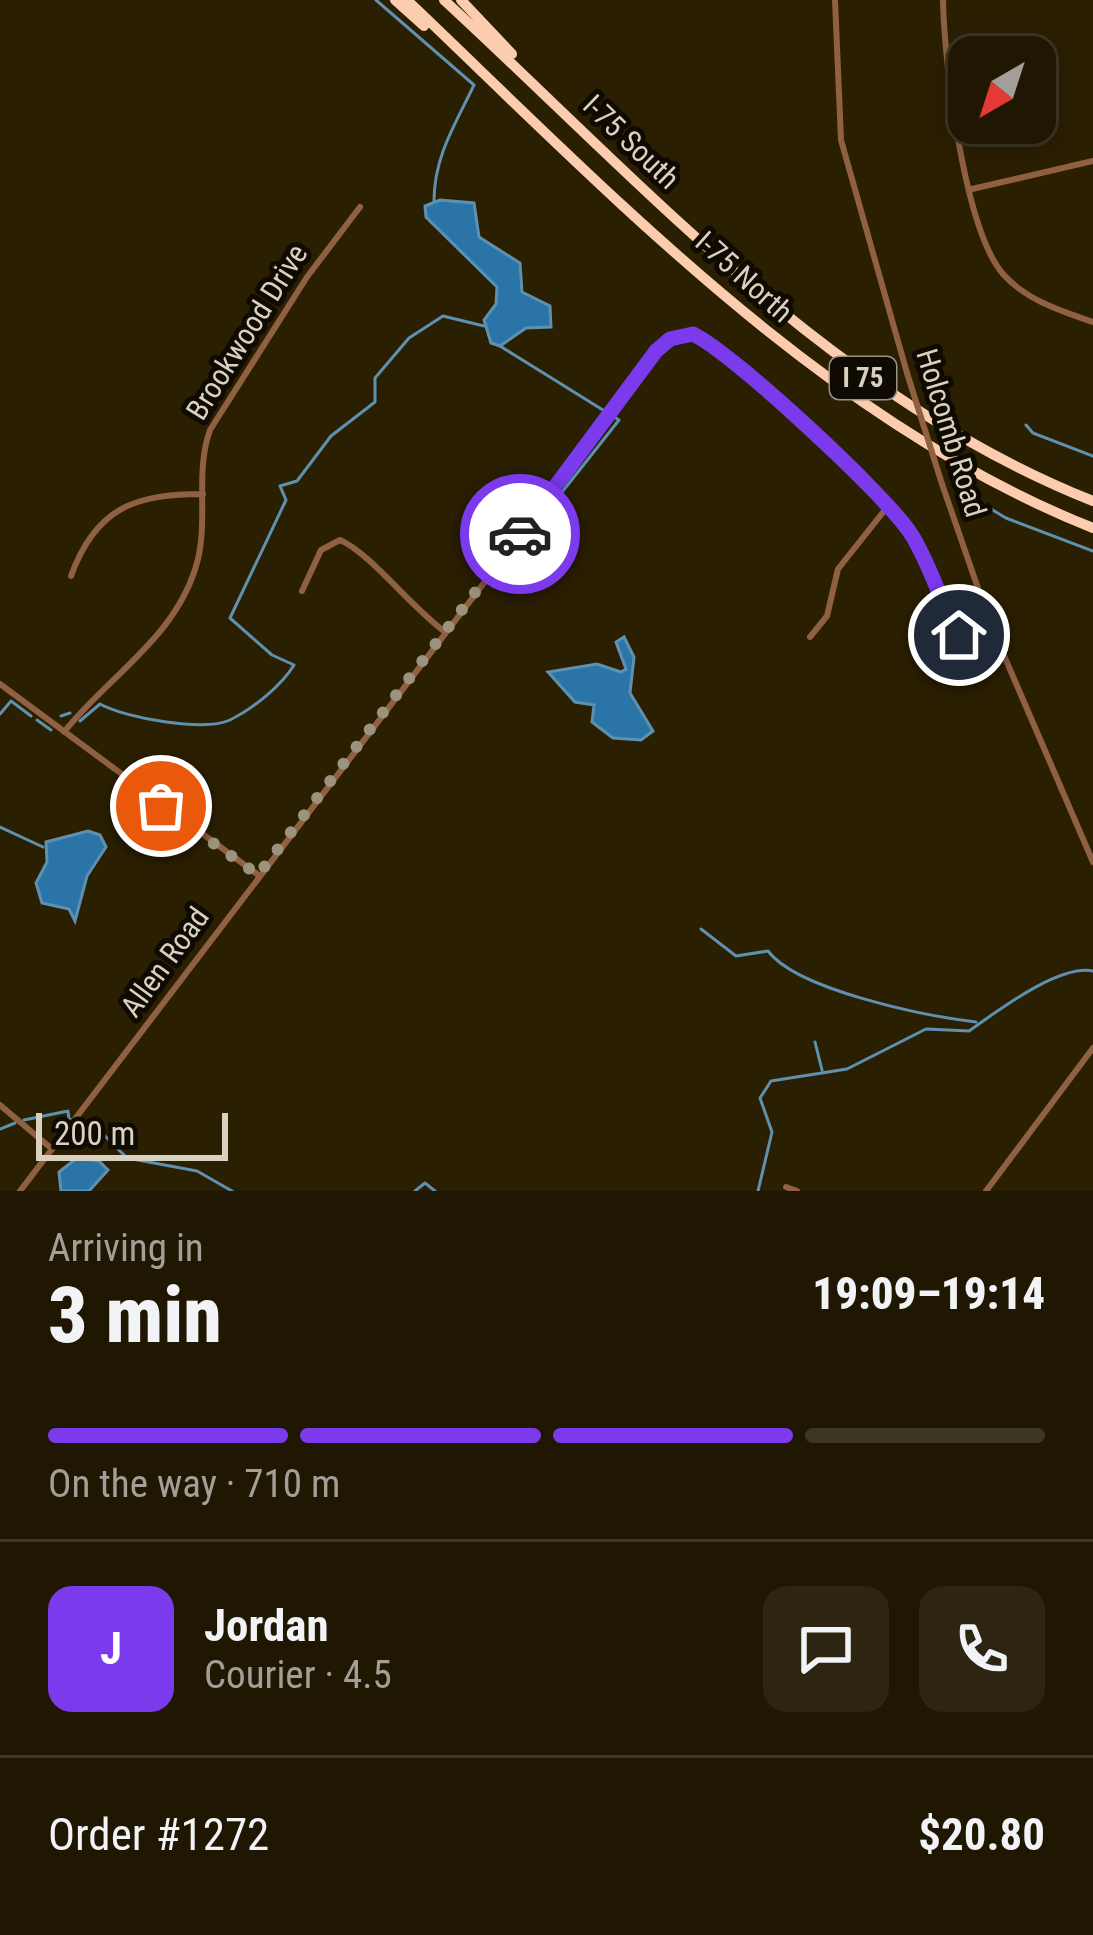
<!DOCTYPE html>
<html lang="en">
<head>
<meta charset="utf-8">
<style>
  body { margin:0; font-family:"Roboto Condensed",sans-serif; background:#2d2411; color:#f1f3f6; height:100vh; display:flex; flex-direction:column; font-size:45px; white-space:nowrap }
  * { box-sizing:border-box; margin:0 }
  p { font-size:39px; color:#a29f99 }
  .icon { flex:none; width:66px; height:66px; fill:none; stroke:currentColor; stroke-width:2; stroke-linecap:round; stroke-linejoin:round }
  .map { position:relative; height:1191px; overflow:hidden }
  .sheet { display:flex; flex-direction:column; background:#201702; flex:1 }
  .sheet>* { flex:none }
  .needle { width:78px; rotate:219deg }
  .fabs { position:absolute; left:948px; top:36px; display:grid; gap:24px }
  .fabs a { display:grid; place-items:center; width:108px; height:108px; border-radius:24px; background:#201702; box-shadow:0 6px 30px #0003,0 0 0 3px #3d3624; font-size:60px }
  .scale { position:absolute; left:36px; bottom:30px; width:192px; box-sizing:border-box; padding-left:12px; border:6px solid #d9d1c0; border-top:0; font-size:33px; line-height:42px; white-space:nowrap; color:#d9d1c0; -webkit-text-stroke:9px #0f0a02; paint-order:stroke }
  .pin { position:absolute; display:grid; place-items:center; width:102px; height:102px; color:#fff; margin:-51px; border:6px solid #fff; border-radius:50%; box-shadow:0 3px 12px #0007 }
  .courier { position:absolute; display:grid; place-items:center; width:120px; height:120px; margin:-60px; border:9px solid #7c3aed; border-radius:50%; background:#fff; color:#222; box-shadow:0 3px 15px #0007 }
  .summary em { font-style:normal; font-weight:800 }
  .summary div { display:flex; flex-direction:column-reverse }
  .summary { display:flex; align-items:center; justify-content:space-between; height:204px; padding:0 48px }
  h1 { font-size:78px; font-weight:800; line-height:90px }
  .bar { display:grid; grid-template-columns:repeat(4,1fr); gap:18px 12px; align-content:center; height:144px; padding:0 48px }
  .bar i { height:15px; border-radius:9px; background:#3d3624 }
  .bar .selected { background:#7c3aed }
  .bar p { grid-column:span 4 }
  .line { display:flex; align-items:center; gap:30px; padding:0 48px; border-top:3px solid #3d3624 }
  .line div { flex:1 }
  .round { display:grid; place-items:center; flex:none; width:126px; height:126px; border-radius:24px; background:#2d2411 }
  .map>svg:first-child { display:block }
  .water { fill:#2a74a8; stroke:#5e90af; stroke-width:3 }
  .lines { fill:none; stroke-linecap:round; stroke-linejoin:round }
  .stream { stroke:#5e90af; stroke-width:3 }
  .minor { stroke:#8f6041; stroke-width:6 }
  .highway { stroke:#fcccae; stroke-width:10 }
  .minor-bridge { stroke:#8f6041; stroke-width:6 }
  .done { stroke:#9c937e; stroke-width:12; stroke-dasharray:0 21.6 }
  .route { stroke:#7c3aed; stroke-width:15 }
  .labels { text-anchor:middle; stroke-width:10; stroke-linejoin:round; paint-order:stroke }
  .shield { fill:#0f0a02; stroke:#9c9587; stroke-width:3 }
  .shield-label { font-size:27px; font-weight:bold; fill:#d9d1c0 }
  .street-label { font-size:30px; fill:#d9d1c0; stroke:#0f0a02 }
</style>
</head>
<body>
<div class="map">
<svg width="1093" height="1191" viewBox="0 0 1093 1191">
  <rect width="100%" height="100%" fill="#2b1f02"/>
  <!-- water -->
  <path class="water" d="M440,200l34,3 5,34 41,26 2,29 28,14 1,21 -25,1 -26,18 -9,-3 -7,-23 12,-16 1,-17 -71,-70 -1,-11z
    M624,637l10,20 -4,36 23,38 -12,9 -28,-2 -21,-16 2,-17 -19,-3 -27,-30 49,-8 24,8 5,-3 -10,-27z
    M88,831l12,4 6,12 -19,29 -12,45 -6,-12 -27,-6 -6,-20 11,-21 -1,-20z
    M77,1158l22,3 9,9 -19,21h-28l-2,-19z"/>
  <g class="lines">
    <!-- stream -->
    <path class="stream" d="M376,0l98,85c-18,38 -40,71 -40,116
      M500,346l119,74 -90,114
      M1026,425l7,8 60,23
      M974,499l32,19 87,33
      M0,714l11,-13 20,15
      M61,716l9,-3
      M37,720l14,10
      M80,721l20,-17c25,14 104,28 130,16 23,-11 52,-35 64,-55l-22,-10 -42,-37 56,-118 -6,-14 17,-5 34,-45 44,-34v-24l34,-40 34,-22 41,10
      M0,827l43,20
      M701,929l35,27 32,-5c29,39 157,65 208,71
      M815,1042l7,28
      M24,1120l44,-9 1,8 27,8 31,31 70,13 35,20
      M0,1129l15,-6
      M415,1191l10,-8 10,8
      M758,1191l14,-59 -12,-34 11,-17 76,-12 79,-40 43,2c26,-18 89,-67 124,-60"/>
    <!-- minor -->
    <path class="minor" d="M835,0l6,140 66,233
      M943,0c1,61 21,229 60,274 23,26 58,37 90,48
      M972,189l121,-28
      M942,484l48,139 103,239
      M71,576c25,-69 65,-82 132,-82
      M302,591l19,-41 19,-10c30,13 71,67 104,91
      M810,637l17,-21 11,-47 50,-63
      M0,684l257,190
      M64,732c45,-57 115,-96 134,-173 10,-43 -3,-87 12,-129l97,-153 53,-70
      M0,1105l52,44
      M786,1187l11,4
      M20,1191l650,-852 23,-5 16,8 190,175 22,33 38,85 14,9 27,2
      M986,1191l107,-143"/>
    <!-- highway -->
    <path class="highway" d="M395,0l29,26
      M407,0c205,195 420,423 686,528
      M444,0c202,186 387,397 649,501
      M461,0l51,54"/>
    <!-- minor-bridge -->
    <path class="minor-bridge" d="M907,373l35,111"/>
  </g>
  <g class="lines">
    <!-- done -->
    <path class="done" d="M161,806l97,69 262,-341"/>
    <!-- route -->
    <path class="route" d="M520,534l136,-183 14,-12 23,-5c40,19 194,162 218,200 20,31 29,69 48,101"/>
  </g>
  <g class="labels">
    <!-- shield labels -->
    <rect class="shield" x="830" y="357" width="66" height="42" rx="9"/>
    <g class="shield-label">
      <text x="863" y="387">I 75</text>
    </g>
    <!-- street labels -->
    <g class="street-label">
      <text transform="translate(631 142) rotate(44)" y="10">I-75 South</text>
      <text transform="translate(744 277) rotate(42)" y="10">I-75 North</text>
      <text transform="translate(247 332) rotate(-58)" y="10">Brookwood Drive</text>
      <text transform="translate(951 433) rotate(73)" y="10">Holcomb Road</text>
      <text transform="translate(165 962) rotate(-54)" y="10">Allen Road</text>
    </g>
  </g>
</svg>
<div class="fabs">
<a><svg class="needle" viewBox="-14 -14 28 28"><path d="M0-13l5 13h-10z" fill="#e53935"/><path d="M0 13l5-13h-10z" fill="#a29f99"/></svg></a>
</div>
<div class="scale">200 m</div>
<div class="pin" style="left:161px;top:806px;background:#ea580c"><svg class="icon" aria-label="bag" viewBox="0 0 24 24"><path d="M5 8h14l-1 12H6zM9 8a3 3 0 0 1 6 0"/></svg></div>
<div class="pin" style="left:959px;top:635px;background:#1f2937"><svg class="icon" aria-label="home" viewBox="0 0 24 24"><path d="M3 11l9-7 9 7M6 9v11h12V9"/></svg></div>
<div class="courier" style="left:520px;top:534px"><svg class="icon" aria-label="car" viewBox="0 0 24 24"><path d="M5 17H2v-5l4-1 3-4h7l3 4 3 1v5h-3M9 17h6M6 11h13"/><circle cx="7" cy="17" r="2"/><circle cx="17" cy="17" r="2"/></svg></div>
</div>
<section class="sheet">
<div class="summary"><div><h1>3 min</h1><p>Arriving in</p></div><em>19:09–19:14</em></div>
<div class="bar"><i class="selected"></i><i class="selected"></i><i class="selected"></i><i></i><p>On the way · 710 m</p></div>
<div class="line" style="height:216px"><b class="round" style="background:#7c3aed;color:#fff">J</b><div><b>Jordan</b><p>Courier · 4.5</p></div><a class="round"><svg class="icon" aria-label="chat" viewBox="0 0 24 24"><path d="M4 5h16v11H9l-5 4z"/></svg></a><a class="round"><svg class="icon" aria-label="phone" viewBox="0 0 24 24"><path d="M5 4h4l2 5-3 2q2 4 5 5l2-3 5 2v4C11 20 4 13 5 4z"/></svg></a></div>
<div class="line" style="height:156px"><div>Order #1272</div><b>$20.80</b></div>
</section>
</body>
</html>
